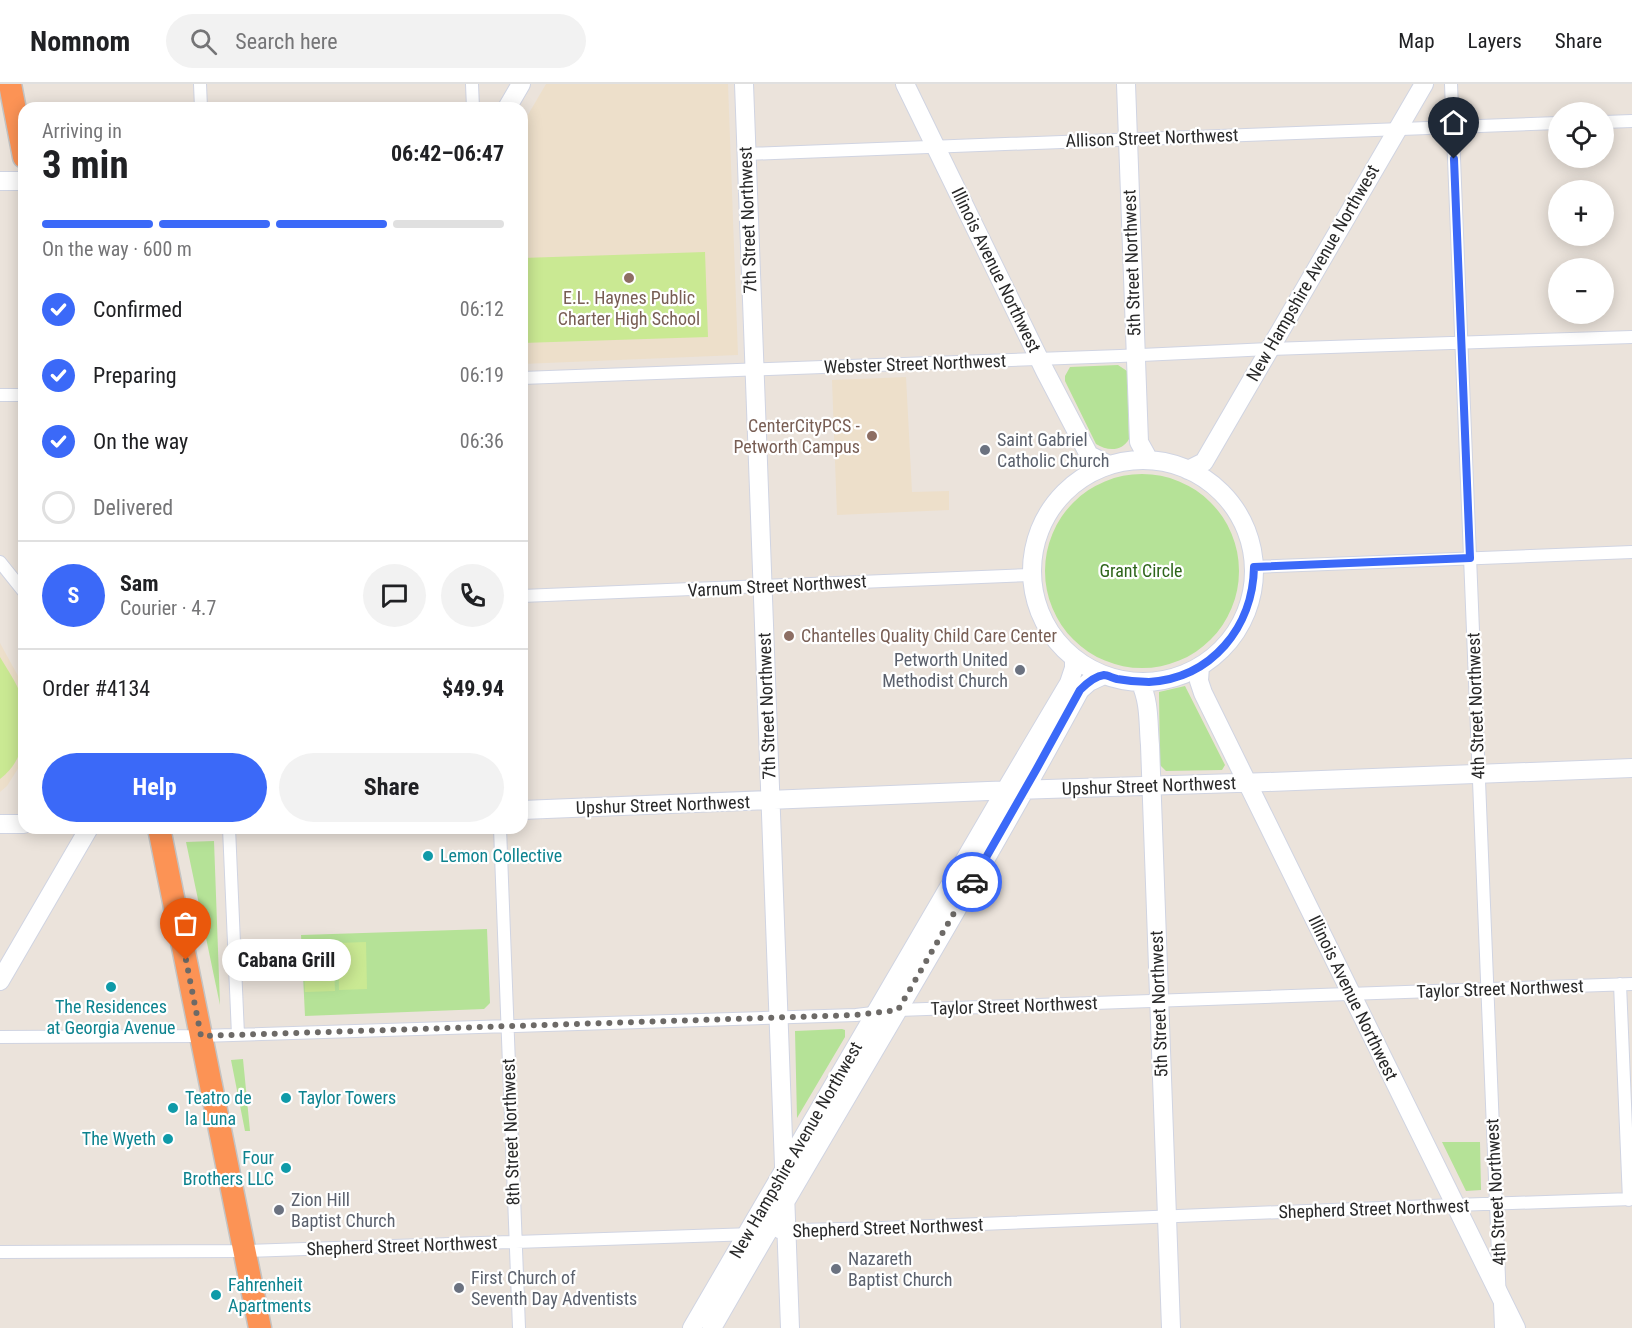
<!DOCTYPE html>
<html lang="en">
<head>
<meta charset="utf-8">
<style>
  body { margin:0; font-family:"Roboto Condensed",sans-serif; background:#f2f2f2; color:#202124; height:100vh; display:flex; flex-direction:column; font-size:22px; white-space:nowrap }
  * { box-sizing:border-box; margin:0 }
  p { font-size:20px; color:#757577 }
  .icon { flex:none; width:33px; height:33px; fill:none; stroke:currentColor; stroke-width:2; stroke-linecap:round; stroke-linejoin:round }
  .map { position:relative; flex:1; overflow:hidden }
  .drawer { position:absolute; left:18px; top:18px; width:510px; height:732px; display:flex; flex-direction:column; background:#fff; border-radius:18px; box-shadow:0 3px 15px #0003 }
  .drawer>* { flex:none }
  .buttons { position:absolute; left:1548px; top:18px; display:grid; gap:12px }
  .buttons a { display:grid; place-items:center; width:66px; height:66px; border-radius:50%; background:#fff; box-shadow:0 3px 15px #0003; font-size:30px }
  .pin { position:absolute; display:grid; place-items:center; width:51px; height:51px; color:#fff; margin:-62px -26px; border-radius:50% 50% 50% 0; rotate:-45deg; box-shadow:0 0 6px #0007 }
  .pin .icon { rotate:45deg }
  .courier { position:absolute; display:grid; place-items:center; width:60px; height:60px; margin:-30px; border:4px solid #3b69f8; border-radius:50%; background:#fff; color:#222; box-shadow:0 2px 8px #0007 }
  .bubble { position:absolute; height:42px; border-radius:21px; background:#fff; box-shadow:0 3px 15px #0003; font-size:20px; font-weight:700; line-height:42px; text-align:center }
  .headline em { font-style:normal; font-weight:700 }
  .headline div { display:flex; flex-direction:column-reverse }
  .headline { display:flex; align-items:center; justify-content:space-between; height:102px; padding:0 24px }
  h1 { font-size:39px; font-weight:700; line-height:45px }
  .bar { display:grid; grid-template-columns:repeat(4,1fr); gap:9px 6px; align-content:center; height:72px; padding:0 24px }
  .bar i { height:8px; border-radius:4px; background:#e0e0e0 }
  .bar .on { background:#3b69f8 }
  .bar p { grid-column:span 4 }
  .line { display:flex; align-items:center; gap:15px; padding:0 24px; border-top:2px solid #e0e0e0 }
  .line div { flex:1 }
  .round { display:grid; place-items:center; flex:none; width:63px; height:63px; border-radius:32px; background:#f2f2f2 }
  ol { padding:0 24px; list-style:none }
  li { display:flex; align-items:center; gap:18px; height:66px }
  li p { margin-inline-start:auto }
  li .icon { padding:6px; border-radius:50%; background:#3b69f8; color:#fff; stroke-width:4 }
  li:last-child { color:#757577 }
  li i { width:33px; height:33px; border:3px solid #e0e0e0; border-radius:50% }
  .button { display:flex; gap:12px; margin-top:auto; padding:12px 24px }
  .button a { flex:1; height:69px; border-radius:36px; background:#3b69f8; color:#fff; font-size:24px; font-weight:700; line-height:69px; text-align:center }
  .button a+a { background:#f2f2f2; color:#202124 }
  header { display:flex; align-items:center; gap:36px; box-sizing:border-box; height:84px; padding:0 30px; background:#fff; border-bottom:2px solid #e0e0e0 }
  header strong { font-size:28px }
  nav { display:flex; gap:33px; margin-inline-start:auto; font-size:21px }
  .search { width:420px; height:54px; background:#f2f2f2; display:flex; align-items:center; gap:15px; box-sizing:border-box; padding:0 21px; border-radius:33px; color:#757577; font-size:22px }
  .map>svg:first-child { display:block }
  .education { fill:#eddfca }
  .green { fill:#b5e297 }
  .pitch { fill:#cae993 }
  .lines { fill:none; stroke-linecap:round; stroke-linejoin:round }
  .street-casing { stroke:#d0d4e2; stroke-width:14 }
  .secondary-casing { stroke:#d0d4e2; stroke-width:20 }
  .highway-casing { stroke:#c3c3c3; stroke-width:25 }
  .street { stroke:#fff; stroke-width:12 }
  .secondary { stroke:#fff; stroke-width:18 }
  .highway { stroke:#fc9355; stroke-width:22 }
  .done { stroke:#6d6a67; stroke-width:6; stroke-dasharray:0 10.8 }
  .route { stroke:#3b69f8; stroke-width:8 }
  .education-dot { fill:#8d6e63; stroke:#fff; stroke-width:2 }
  .worship-dot { fill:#6b7280; stroke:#fff; stroke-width:2 }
  .culture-dot { fill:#0f9aa8; stroke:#fff; stroke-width:2 }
  .labels { text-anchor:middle; stroke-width:4.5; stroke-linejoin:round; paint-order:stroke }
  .street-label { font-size:18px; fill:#292929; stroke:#fff }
  .education-label { font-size:18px; fill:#785e54; stroke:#fff }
  .worship-label { font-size:18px; fill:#5b616d; stroke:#fff; text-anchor:start }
  .park-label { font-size:18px; fill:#2e651a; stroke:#fff }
  .culture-label { font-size:18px; fill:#0d838f; stroke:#fff; text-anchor:start }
</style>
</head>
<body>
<header>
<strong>Nomnom</strong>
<div class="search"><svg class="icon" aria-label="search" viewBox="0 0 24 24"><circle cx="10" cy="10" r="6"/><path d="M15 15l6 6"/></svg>Search here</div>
<nav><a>Map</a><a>Layers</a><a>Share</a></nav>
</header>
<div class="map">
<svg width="1632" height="1244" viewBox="0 0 1632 1244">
  <rect width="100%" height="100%" fill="#ebe3db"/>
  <!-- education -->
  <path class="education" d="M546,0h182l10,271 -216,9v-239z
    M906,293l6,115 37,-1v19l-112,5 -5,-135z
    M0,559l24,44v72l-17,27 -7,6z"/>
  <!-- green -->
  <path class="green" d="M1118,281l9,6 2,68c-7,13 -22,12 -33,5l-31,-63v-5l5,-9z
    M1045 487a97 97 0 1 1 194 0a97 97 0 1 1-194 0Z
    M1185,602l40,79 -3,5 -56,1 -6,-6 -1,-73z
    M214,757l6,164 -34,-163z
    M487,845l3,74 -6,6 -179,7 -4,-81z
    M842,945l3,1v7l-48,81 -2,-87z
    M243,975l7,72h-5l-14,-71z
    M1442,1058h38l1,48 -15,1z"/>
  <!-- pitch -->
  <path class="pitch" d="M705,168l3,85 -186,6v-85z
    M0,573c8,14 20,30 23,46 2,6 1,12 1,18 0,25 -4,42 -24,58z
    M333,857l2,50 -30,1 -2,-49z
    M366,858l1,47 -28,1 -1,-47z"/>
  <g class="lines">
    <defs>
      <path id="street" d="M200,0l1,24
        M472,0l1,24
        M1451,0l50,1244
        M1604,38l28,-1
        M746,70l812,-31
        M522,294l598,-22 149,-7 363,-12
        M0,311h24
        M0,478l24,30
        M1254,483l378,-15
        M522,512l509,-21
        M229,744l9,207
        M500,744l19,500
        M1620,900l9,216
        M0,953l201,-1 655,-21 42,-5 734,-26
        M779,1148l20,-2 82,-2 574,-23 177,-6
        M0,1168l244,-1 509,-17"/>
      <path id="secondary" d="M744,0l46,1244
        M905,0l140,287 44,84 20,10
        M1126,0l13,358 10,18
        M507,24l14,-24
        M0,97h24
        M1032 487a111 111 0 1 1 222 0a111 111 0 1 1-222 0Z
        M1188,386l16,-8 220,-378
        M1200,582l-1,15 4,12 313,635
        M1140,598c10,20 8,42 10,63l21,583
        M522,726l466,-19 280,-9 364,-14
        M0,740h24
        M0,897l89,-153
        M692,1244l303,-520 74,-125 5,-15v-9
        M712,1244c122,-213 251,-422 368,-638l9,-8 15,-7"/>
      <path id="highway" d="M10,0l14,73
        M159,744l101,500"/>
    </defs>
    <!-- street casing -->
    <use href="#street" class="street-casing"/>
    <!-- secondary casing -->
    <use href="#secondary" class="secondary-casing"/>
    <!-- highway casing -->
    <use href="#highway" class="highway-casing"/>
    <!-- street -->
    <use href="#street" class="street"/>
    <!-- secondary -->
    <use href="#secondary" class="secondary"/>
    <!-- highway -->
    <use href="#highway" class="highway"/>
  </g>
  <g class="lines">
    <!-- done -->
    <path class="done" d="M186,876l15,76 655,-21 42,-5 74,-128"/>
    <!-- route -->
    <path class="route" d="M972,798l64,-112 44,-80c6,-6 15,-14 24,-15 3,0 9,3 13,4 11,2 22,3 32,3 63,-4 104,-55 105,-115l216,-9 -16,-399"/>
  </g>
  <!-- markers -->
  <g class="education-dot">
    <circle cx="629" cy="194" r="6"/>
    <circle cx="872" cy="352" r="6"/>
    <circle cx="789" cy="552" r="6"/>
  </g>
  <g class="worship-dot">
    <circle cx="985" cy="366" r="6"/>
    <circle cx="1020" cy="586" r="6"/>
    <circle cx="279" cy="1126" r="6"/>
    <circle cx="836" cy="1185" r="6"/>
    <circle cx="459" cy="1204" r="6"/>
  </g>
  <g class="culture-dot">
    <circle cx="428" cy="772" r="6"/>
    <circle cx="111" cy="903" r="6"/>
    <circle cx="286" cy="1014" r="6"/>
    <circle cx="173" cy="1024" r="6"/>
    <circle cx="168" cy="1055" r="6"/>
    <circle cx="286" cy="1084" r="6"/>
    <circle cx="216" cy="1211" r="6"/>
  </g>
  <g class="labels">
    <!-- street labels -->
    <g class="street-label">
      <text transform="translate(1152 54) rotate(-2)" y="6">Allison Street Northwest</text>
      <text transform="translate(748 136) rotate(-92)" y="6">7th Street Northwest</text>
      <text transform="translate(1132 179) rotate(-92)" y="6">5th Street Northwest</text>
      <text transform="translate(996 186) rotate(64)" y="6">Illinois Avenue Northwest</text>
      <text transform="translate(1313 189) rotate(-60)" y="6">New Hampshire Avenue Northwest</text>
      <text transform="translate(915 280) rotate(-2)" y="6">Webster Street Northwest</text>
      <text transform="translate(777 502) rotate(-3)" y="6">Varnum Street Northwest</text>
      <text transform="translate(767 622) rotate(-92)" y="6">7th Street Northwest</text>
      <text transform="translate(1476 622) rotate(-92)" y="6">4th Street Northwest</text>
      <text transform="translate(1149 702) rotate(-2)" y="6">Upshur Street Northwest</text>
      <text transform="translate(663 721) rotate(-2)" y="6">Upshur Street Northwest</text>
      <text transform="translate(1500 905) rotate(-2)" y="6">Taylor Street Northwest</text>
      <text transform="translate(1353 914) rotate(64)" y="6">Illinois Avenue Northwest</text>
      <text transform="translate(1159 920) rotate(-92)" y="6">5th Street Northwest</text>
      <text transform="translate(1014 922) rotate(-2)" y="6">Taylor Street Northwest</text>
      <text transform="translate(511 1048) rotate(-92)" y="6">8th Street Northwest</text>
      <text transform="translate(796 1066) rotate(-60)" y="6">New Hampshire Avenue Northwest</text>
      <text transform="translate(1496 1108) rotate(-93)" y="6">4th Street Northwest</text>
      <text transform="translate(1374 1125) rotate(-2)" y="6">Shepherd Street Northwest</text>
      <text transform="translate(888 1144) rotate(-2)" y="6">Shepherd Street Northwest</text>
      <text transform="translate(402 1162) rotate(-2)" y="6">Shepherd Street Northwest</text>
    </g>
    <!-- education labels -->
    <g class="education-label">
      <text x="629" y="220">E.L. Haynes Public<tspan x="629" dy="21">Charter High School</tspan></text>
      <text x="860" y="348" text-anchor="end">CenterCityPCS -<tspan x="860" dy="21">Petworth Campus</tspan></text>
      <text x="801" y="558" text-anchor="start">Chantelles Quality Child Care Center</text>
    </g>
    <!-- worship labels -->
    <g class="worship-label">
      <text x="997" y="362">Saint Gabriel<tspan x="997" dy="21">Catholic Church</tspan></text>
      <text x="1008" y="582" text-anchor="end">Petworth United<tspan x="1008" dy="21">Methodist Church</tspan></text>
      <text x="291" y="1122">Zion Hill<tspan x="291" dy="21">Baptist Church</tspan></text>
      <text x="848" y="1181">Nazareth<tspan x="848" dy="21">Baptist Church</tspan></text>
      <text x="471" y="1200">First Church of<tspan x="471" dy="21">Seventh Day Adventists</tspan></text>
    </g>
    <!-- park labels -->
    <g class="park-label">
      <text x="1141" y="493">Grant Circle</text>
    </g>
    <!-- culture labels -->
    <g class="culture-label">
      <text x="440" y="778">Lemon Collective</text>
      <text x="111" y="929" text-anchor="middle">The Residences<tspan x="111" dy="21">at Georgia Avenue</tspan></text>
      <text x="185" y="1020">Teatro de<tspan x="185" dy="21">la Luna</tspan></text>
      <text x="298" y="1020">Taylor Towers</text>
      <text x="156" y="1061" text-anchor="end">The Wyeth</text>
      <text x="274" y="1080" text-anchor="end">Four<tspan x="274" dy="21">Brothers LLC</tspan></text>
      <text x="228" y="1207">Fahrenheit<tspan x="228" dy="21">Apartments</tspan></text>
    </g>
  </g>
</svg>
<div class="buttons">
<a><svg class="icon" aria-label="locate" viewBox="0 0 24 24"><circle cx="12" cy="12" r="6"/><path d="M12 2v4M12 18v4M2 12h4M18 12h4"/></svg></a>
<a>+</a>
<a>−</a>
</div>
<div class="pin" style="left:186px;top:876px;background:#ea580c"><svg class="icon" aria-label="bag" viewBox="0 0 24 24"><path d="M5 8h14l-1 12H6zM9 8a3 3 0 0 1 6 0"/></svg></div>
<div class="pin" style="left:1454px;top:75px;background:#1f2937"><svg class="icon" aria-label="home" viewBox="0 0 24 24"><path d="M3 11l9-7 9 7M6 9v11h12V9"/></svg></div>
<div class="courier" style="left:972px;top:798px"><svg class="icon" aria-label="car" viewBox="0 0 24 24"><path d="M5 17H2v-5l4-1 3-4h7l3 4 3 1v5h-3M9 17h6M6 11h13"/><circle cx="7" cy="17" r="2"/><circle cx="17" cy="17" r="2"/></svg></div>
<div class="bubble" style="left:222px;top:855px;width:129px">Cabana Grill</div>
<section class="drawer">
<div class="headline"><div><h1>3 min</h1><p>Arriving in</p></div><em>06:42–06:47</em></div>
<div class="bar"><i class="on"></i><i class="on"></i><i class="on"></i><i></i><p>On the way · 600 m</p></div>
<ol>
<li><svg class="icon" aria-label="check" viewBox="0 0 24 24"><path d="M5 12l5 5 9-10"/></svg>Confirmed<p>06:12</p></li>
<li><svg class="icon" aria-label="check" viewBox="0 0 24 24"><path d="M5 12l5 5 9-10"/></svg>Preparing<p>06:19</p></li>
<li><svg class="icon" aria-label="check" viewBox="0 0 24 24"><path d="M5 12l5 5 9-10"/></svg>On the way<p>06:36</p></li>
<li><i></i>Delivered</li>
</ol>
<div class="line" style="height:108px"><b class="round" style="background:#3b69f8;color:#fff">S</b><div><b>Sam</b><p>Courier · 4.7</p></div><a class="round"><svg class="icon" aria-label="chat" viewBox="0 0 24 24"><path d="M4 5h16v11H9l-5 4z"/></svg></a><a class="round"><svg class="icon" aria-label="phone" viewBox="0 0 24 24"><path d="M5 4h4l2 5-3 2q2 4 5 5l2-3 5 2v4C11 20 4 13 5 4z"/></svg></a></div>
<div class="line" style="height:78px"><div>Order #4134</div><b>$49.94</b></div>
<div class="button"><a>Help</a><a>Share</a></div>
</section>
</div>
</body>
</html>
